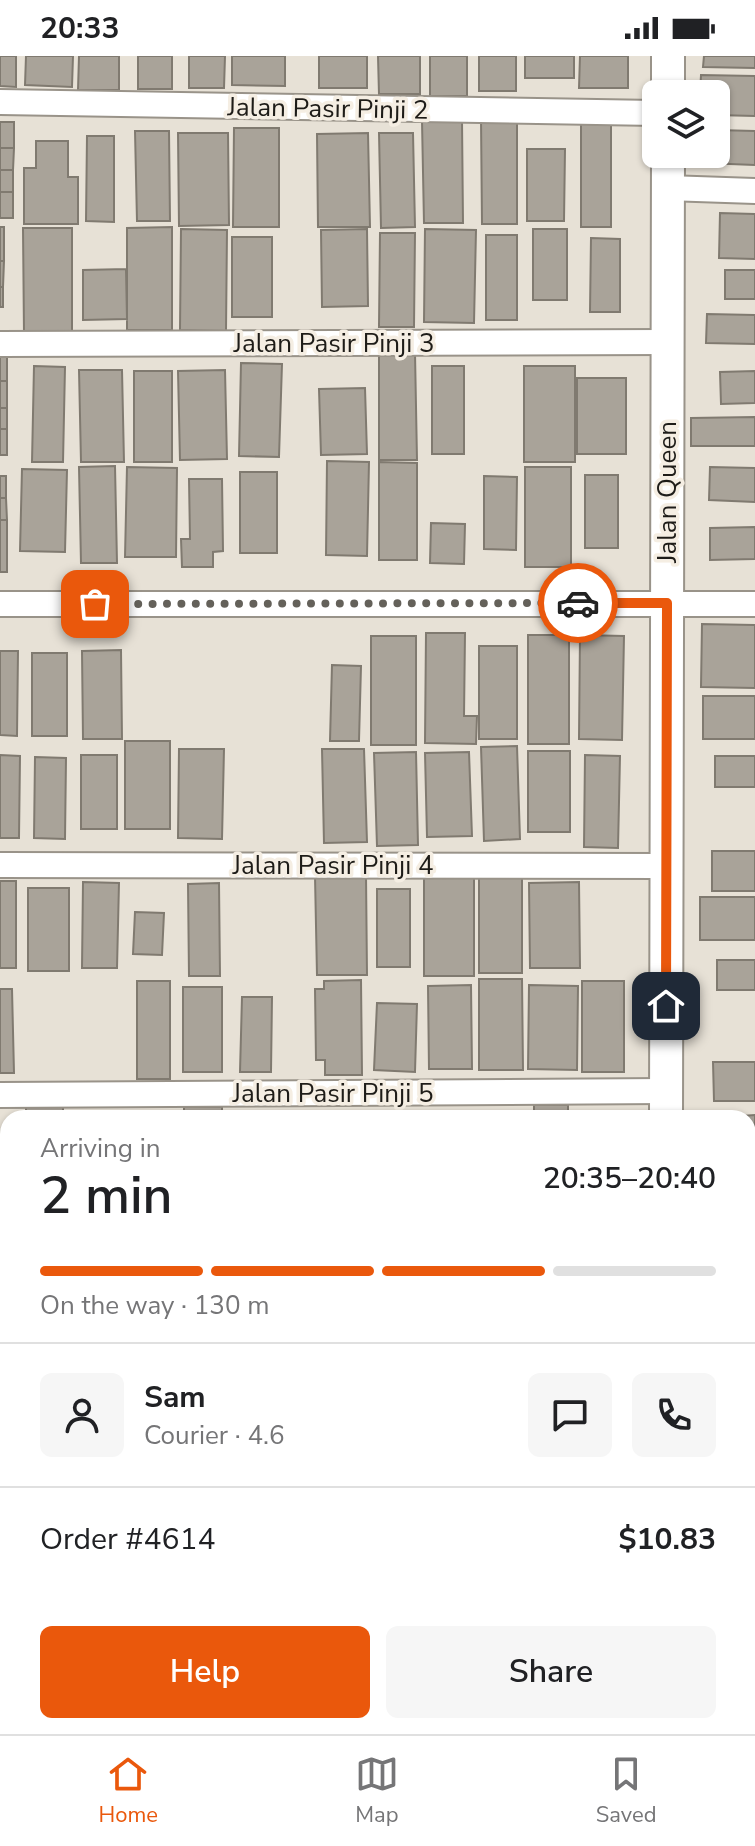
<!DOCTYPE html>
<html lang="en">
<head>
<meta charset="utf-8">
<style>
  body { margin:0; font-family:"Nunito Sans",sans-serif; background:#f6f6f6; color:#202124; height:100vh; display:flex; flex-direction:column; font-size:30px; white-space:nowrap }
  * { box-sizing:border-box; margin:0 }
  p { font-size:26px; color:#757577 }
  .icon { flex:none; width:44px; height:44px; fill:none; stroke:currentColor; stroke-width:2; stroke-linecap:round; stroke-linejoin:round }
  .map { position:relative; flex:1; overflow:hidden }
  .panel { position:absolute; left:0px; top:1054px; width:756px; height:624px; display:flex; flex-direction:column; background:#fff; border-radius:24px 24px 0 0; box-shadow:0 2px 6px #0004 }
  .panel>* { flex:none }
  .controls { position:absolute; left:642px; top:24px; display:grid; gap:16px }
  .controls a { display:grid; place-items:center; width:88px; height:88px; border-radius:12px; background:#fff; box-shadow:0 2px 6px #0004; font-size:40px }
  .pin { position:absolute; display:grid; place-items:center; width:68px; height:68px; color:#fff; margin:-34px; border-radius:16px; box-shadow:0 4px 12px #0006 }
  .courier { position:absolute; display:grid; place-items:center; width:80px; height:80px; margin:-40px; border:6px solid #ea580c; border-radius:50%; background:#fff; color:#222; box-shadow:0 2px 10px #0007 }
  .summary em { font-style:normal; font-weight:600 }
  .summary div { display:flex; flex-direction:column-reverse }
  .summary { display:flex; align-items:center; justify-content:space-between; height:136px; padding:0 40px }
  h1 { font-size:52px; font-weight:600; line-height:60px }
  .bar { display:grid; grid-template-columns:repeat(4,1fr); gap:12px 8px; align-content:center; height:96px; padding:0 40px }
  .bar i { height:10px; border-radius:6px; background:#e0e0e0 }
  .bar .active { background:#ea580c }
  .bar p { grid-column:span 4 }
  .line { display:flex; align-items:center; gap:20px; padding:0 40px; border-top:2px solid #e0e0e0 }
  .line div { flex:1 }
  .round { display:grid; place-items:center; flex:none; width:84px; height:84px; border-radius:12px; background:#f6f6f6 }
  .cta { display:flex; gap:16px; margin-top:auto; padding:16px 40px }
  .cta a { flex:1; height:92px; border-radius:12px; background:#ea580c; color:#fff; font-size:32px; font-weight:600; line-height:92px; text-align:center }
  .cta a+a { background:#f6f6f6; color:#202124 }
  .status { display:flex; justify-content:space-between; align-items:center; height:56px; padding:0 40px; background:#fff; direction:ltr }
  .status svg { height:22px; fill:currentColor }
  .dock { display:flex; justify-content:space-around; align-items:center; height:112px; border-top:2px solid #e0e0e0; background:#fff; font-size:22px; color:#757577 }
  .dock a { display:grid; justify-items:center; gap:4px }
  .dock .active { color:#ea580c }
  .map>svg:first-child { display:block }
  .building { fill:#a9a399; stroke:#807a70; stroke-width:2 }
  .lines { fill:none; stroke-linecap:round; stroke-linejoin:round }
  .street-casing { stroke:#999389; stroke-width:28 }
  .secondary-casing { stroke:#999389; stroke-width:36 }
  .primary-casing { stroke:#c0bfbe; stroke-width:40 }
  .street { stroke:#fff; stroke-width:24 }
  .secondary { stroke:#fff; stroke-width:32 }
  .primary { stroke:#e3d4f8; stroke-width:36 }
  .done { stroke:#64615a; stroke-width:8; stroke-dasharray:0 14.4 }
  .route { stroke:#ea580c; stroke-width:10 }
  .labels { text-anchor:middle; stroke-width:7; stroke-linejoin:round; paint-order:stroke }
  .street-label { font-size:26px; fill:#1e1c18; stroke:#f5eee3 }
</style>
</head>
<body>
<div class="status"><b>20:33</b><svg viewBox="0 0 49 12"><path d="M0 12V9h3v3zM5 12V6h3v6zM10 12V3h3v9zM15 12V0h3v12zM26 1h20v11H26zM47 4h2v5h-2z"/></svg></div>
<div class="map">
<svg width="755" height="1678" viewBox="0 0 755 1678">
  <rect width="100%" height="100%" fill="#e7e1d6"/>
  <!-- building -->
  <path class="building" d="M0,0h16v31l-16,-1z
    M26,0h47l-1,31 -47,-2z
    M79,0h40v34h-41z
    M138,0h34v33h-34z
    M189,0h36l-1,32h-35z
    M232,0h53v30l-53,-1z
    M319,0h48v32h-48z
    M378,0h42v38h-41z
    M430,0h37v40h-37z
    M479,0h37v35h-37z
    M525,0h49v22h-49z
    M580,0h48v32h-49z
    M704,0h51v12l-52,-1z
    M701,19l54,1v40l-39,-1v-21h-16z
    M481,63h36v105h-35z
    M581,63h30v108h-30z
    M462,64l1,103h-39l-2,-102z
    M0,66h14v26h-14z
    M234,72h45v99h-46z
    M716,74l39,1v34l-50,-2 1,-9h10z
    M135,75h34l1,90h-33z
    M178,77h50l1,92 -50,1z
    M368,77l2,94h-52l-1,-93z
    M379,77h34l2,94 -34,1z
    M87,80h27v86l-28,-1z
    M36,85h32v36h10v47h-54v-56h12z
    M0,92h14l-1,22h-13z
    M527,93h38l-1,72h-37z
    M0,114h13v22h-13z
    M0,136h13v26h-13z
    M720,157l35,1v45l-36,-1z
    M0,171h4v34h-4z
    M172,171v103h-45v-102z
    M23,172h49v105h-48z
    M181,173l46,1 -1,101 -46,-1z
    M367,173l1,77 -46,1 -1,-77z
    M425,173l51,1 -2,93 -50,-1z
    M533,173h34v71h-34z
    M380,177h35l-1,94h-35z
    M486,179h31v85h-31z
    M232,181h40v80h-40z
    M591,182l29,1v73h-30z
    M0,205h4l-1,26h-3z
    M126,213l1,50 -44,1v-50z
    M725,214h30v29h-30z
    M0,231h3v20h-3z
    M707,258l48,1v29l-49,-1z
    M379,297h36l2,107h-38z
    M0,299h7v26h-7z
    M241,307l41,1 -3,93 -40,-1z
    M34,310l31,1 -2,95h-31z
    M432,310h32v88h-32z
    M524,310h51v96h-51z
    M79,314h43l2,92h-43z
    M225,314l2,89 -47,1 -2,-89z
    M134,315h38v91h-38z
    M755,315v32l-34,1 -1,-32z
    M577,322h49v76h-49z
    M0,325h7v27h-7z
    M365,332l2,66 -46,1 -2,-66z
    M0,352h7v21h-7z
    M755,361v29h-64v-28z
    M0,373h7v26h-7z
    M327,405l42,1 -2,94 -41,-1z
    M379,406l38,1v97h-38z
    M115,410l2,97h-36l-2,-96z
    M127,411l50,1 -1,89h-51z
    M525,411h46v100h-46z
    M710,411l45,1v34l-46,-2z
    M22,413l45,1 -2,82 -45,-1z
    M240,416h37v81h-37z
    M585,419h33v73h-33z
    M0,420h6v22h-6z
    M484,420l33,1 -1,73 -32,-1z
    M189,423h33l1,72 -10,1v15h-31l-1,-28h9z
    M0,442h6l1,22h-7z
    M0,464h7v52h-7z
    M431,467l34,1 -1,40 -34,-1z
    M755,471v32l-45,1v-32z
    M702,568l53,1v63l-54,-1z
    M426,577h39l-1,83h13l-1,28 -51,-1z
    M528,579h41v109h-41z
    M580,579l44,1 -2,104 -43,-1z
    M371,580h45v109h-45z
    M479,590h38v93h-38z
    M121,594l1,89h-39l-1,-88z
    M0,595h18l-1,85 -17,-1z
    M32,597h35v83h-35z
    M332,609l29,1 -2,75h-29z
    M703,640h52v43h-52z
    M125,685h45v88h-45z
    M517,690l3,93 -36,2 -3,-94z
    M179,693h45l-2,90 -44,-1z
    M322,693h42l3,93 -43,1z
    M528,695h42v81h-42z
    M416,696l2,93 -41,1 -3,-93z
    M469,696l3,84 -45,1 -2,-84z
    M0,699l20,1 -1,82h-19z
    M81,699h36v74h-36z
    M585,699l35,1 -2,92 -34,-1z
    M715,700h40v31h-40z
    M35,701l31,1 -1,81 -31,-1z
    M712,795h43v40h-43z
    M479,817h43v100h-43z
    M424,818h50v102h-50z
    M366,819l1,100h-50l-2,-99z
    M0,825h16v87h-16z
    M83,826l36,1 -2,85h-35z
    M579,826l1,86h-50l-1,-85z
    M219,827l1,93h-31l-1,-92z
    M28,832h41v83h-41z
    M377,833h33v78h-33z
    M700,841h55v43h-55z
    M135,856l29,1 -2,42 -29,-1z
    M717,904h38v30h-38z
    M479,923h43l1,91h-44z
    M361,924l1,95h-37v-15h-9l-1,-71h9v-8z
    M137,925h33v98h-33z
    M582,925h42v91h-42z
    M471,929l1,84h-43l-1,-83z
    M529,929l49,1 -1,84 -49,-1z
    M183,931h39v85h-39z
    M0,933h12l2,84h-14z
    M242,941h30l-1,75h-31z
    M377,947l40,1 -2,68 -41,-2z
    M713,1006h42v39h-41z
    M534,1049h34v13h-34z
    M26,1051h37v11h-37z
    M184,1051h38v11h-38z
    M327,1056h42v6h-42z
    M173,1058v4h-46v-3z
    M484,1058h38v4h-38z
    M755,1059v34h-7v-31h-36z
    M748,1172h7v84h-7z
    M0,1281h8v106h-8z
    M748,1289h7v42h-7z
    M748,1345h7v39h-7z
    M0,1405h8v72h-8z
    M748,1627h7v37h-7z
    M420,1674h103v4h-103z"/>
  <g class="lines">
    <defs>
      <path id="street" d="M0,46l656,11
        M667,132l88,3
        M0,288l667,-2
        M0,548h755
        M0,809l666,1
        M0,1039l666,-4
        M0,1266h8
        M171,1678v-8
        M406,1678v-8"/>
      <path id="secondary" d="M668,38v-38
        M666,1062l2,-964
        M665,1678v-8"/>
      <path id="primary" d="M0,1533h8
        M748,1534h7"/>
    </defs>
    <!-- street casing -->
    <use href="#street" class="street-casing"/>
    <!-- secondary casing -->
    <use href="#secondary" class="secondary-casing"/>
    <!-- primary casing -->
    <use href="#primary" class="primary-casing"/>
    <!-- street -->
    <use href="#street" class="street"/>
    <!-- secondary -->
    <use href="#secondary" class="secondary"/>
    <!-- primary -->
    <use href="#primary" class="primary"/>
  </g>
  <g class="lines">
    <!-- done -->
    <path class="done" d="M95,548l483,-1"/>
    <!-- route -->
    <path class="route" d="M578,547h89l-1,403"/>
  </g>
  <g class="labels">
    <!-- street labels -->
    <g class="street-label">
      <text transform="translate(328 52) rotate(1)" y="9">Jalan Pasir Pinji 2</text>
      <text x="334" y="296">Jalan Pasir Pinji 3</text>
      <text transform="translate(667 436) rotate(-90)" y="9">Jalan Queen</text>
      <text x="333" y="818">Jalan Pasir Pinji 4</text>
      <text x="333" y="1046">Jalan Pasir Pinji 5</text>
    </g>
  </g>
</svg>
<div class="controls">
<a><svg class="icon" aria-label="layers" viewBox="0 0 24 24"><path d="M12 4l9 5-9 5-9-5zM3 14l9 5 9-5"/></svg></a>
</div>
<div class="pin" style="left:95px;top:548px;background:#ea580c"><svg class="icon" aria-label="bag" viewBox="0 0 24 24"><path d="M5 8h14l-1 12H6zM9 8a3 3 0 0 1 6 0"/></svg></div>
<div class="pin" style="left:666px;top:950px;background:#1f2937"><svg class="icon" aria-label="home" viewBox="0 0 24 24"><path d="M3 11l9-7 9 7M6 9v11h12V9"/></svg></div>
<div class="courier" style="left:578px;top:547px"><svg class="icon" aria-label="car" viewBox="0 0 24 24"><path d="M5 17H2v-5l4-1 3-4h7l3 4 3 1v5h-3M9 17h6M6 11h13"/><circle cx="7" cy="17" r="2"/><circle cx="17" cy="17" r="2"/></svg></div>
<section class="panel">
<div class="summary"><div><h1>2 min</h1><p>Arriving in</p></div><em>20:35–20:40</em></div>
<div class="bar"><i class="active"></i><i class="active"></i><i class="active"></i><i></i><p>On the way · 130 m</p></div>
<div class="line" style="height:144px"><a class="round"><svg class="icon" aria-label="person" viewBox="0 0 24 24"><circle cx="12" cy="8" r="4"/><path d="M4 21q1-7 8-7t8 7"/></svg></a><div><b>Sam</b><p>Courier · 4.6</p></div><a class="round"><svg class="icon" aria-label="chat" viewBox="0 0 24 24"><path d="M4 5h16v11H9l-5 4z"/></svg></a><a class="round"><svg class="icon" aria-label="phone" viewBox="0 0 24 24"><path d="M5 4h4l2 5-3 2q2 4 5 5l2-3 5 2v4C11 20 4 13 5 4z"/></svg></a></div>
<div class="line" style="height:104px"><div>Order #4614</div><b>$10.83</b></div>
<div class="cta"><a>Help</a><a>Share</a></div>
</section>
</div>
<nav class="dock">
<a class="active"><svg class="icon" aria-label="home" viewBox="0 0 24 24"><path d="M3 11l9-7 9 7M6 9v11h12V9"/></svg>Home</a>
<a><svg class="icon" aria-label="map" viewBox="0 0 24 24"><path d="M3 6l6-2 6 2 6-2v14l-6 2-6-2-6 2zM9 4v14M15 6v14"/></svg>Map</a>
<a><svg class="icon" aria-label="saved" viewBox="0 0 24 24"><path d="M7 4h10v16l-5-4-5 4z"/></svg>Saved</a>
</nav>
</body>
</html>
